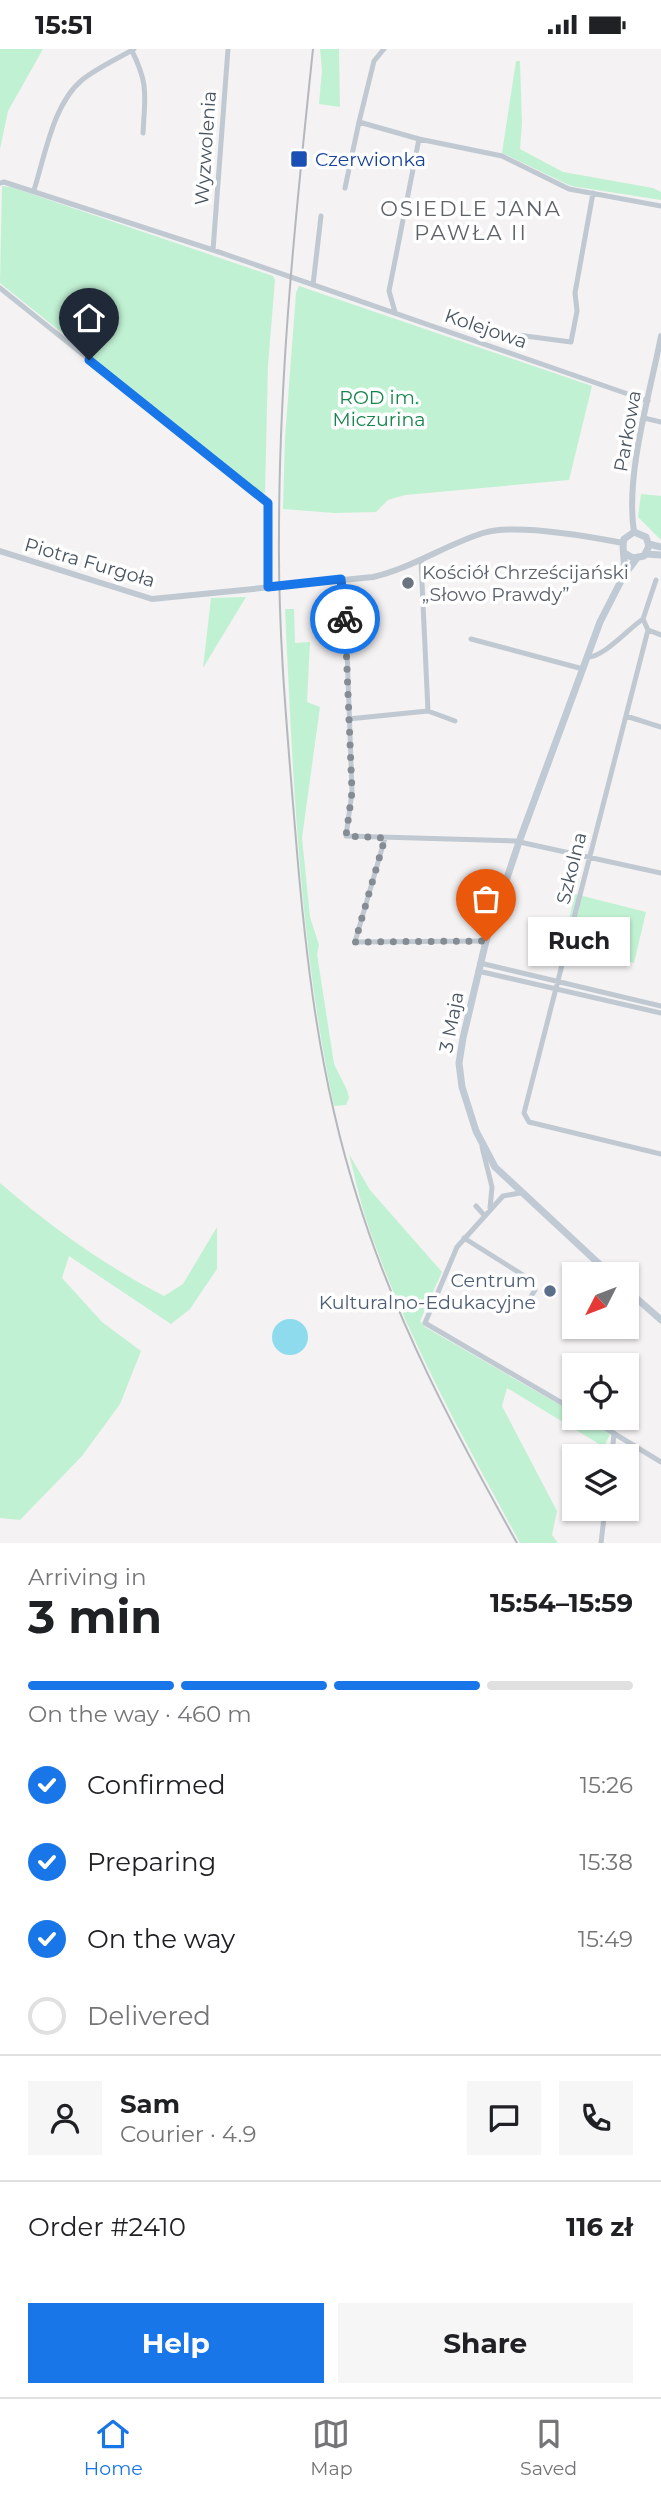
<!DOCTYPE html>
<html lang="en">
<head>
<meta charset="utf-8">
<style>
  body { margin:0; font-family:Montserrat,sans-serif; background:#f6f6f6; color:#202124; height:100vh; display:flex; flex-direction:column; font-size:26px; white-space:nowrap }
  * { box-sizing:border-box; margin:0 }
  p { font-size:23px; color:#757577 }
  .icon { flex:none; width:38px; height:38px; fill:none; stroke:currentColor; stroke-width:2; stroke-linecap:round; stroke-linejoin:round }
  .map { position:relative; height:1494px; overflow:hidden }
  .sheet { display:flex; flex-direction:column; background:#fff; flex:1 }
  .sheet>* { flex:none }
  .needle { width:46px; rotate:228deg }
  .tools { position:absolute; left:562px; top:1213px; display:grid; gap:14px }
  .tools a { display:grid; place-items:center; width:77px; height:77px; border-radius:0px; background:#fff; box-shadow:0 2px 5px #0004; font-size:35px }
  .pin { position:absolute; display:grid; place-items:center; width:60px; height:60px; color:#fff; margin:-72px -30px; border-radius:50% 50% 50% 0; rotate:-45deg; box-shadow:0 0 7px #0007 }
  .pin .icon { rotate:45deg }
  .courier { position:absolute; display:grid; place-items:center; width:70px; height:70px; margin:-35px; border:5px solid #1876e8; border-radius:50%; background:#fff; color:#222; box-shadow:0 2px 9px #0007 }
  .bubble { position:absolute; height:49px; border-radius:0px; background:#fff; box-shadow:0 2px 5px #0004; font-size:23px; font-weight:700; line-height:49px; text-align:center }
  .summary em { font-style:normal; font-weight:700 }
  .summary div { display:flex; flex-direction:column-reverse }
  .summary { display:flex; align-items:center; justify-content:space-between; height:119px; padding:0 28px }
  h1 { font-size:46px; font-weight:700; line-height:52px }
  .bar { display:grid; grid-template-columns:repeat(4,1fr); gap:10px 7px; align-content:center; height:84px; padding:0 28px }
  .bar i { height:9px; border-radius:5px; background:#e0e0e0 }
  .bar .current { background:#1876e8 }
  .bar p { grid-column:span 4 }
  .line { display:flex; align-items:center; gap:18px; padding:0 28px; border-top:2px solid #e0e0e0 }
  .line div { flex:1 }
  .round { display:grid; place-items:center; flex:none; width:74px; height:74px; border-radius:0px; background:#f6f6f6 }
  ol { padding:0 28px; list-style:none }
  li { display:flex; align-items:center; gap:21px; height:77px }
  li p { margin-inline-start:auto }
  li .icon { padding:7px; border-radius:50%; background:#1876e8; color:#fff; stroke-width:4 }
  li:last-child { color:#757577 }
  li i { width:38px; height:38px; border:4px solid #e0e0e0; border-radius:50% }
  .cta { display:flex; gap:14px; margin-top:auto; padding:14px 28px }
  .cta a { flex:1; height:80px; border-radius:0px; background:#1876e8; color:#fff; font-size:28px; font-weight:700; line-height:80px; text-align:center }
  .cta a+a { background:#f6f6f6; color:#202124 }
  .status { display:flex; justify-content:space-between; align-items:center; height:49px; padding:0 35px; background:#fff; direction:ltr }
  .status svg { height:19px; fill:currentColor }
  .tab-bar { display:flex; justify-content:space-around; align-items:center; height:98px; border-top:2px solid #e0e0e0; background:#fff; font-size:19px; color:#757577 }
  .tab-bar a { display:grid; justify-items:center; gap:4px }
  .tab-bar .current { color:#1876e8 }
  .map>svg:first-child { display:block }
  .green { fill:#c1f1d3 }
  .water { fill:#8edbee }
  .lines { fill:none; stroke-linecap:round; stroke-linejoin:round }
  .minor { stroke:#c0c9d1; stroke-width:5 }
  .tertiary { stroke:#c0c9d1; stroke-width:6 }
  .secondary { stroke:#c0cad5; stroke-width:7 }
  .rail { stroke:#b4b7bc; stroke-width:2 }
  .done { stroke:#858c93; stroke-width:7; stroke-dasharray:0 12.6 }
  .route { stroke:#1876e8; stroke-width:9 }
  .transit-dot { fill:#1a4fb4; stroke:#fff; stroke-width:2.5 }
  .worship-dot { fill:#6b7280; stroke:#fff; stroke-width:2.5 }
  .service-dot { fill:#5c6f8a; stroke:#fff; stroke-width:2.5 }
  .labels { text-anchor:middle; stroke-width:7; stroke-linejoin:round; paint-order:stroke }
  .street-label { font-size:19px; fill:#495560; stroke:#fff }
  .transit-label { font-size:19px; fill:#164399; stroke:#fff; text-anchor:start }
  .park-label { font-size:19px; fill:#17844c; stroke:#fff }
  .worship-label { font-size:19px; fill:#5b616d; stroke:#fff; text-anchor:start }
  .service-label { font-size:19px; fill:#4e5e75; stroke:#fff; text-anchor:end }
  .neighbourhood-label { font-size:21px; letter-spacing:2px; fill:#5e6267; stroke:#fff }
</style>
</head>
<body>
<div class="status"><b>15:51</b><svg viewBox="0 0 49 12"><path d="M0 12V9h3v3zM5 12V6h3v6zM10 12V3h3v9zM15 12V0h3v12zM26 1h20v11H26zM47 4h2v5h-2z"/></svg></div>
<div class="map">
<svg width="661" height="1494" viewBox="0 0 661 1494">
  <rect width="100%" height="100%" fill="#f4f2f2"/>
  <!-- green -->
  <path class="green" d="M0,0h43l-35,62 -8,38z
    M320,0h19l1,58 -21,-3 3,-34z
    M516,12h4l2,62 -2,26 43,23 90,16 8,4v8l-90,-14 -69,-33z
    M2,137l9,1 262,89 2,4 -7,85 -3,128 -2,1 -263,-211z
    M299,237l293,100 -23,94 -164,15 -17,5 -12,12 -41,1 -52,-4 2,-71 11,-145z
    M641,445l20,2v44l-23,-23z
    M246,548l-43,71 8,-70z
    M285,560h9l1,34 15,-1 -3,60 13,5 -18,131 8,79 9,28 -2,9 17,110 13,26 2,8 -3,7 -12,1c-35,-163 -41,-331 -49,-497z
    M575,845l71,18 -12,51 -13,-4 -16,1 -42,-15z
    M349,1105l21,36 72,82 -22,49 5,6 149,86v4l8,1 28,16 -6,13 -97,-59 -5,18 55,105 -5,24 6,8h-38c-57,-106 -117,-212 -155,-327 -6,-20 -11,-42 -16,-62z
    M0,1134c50,43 105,83 164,113l19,-12 34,-57v42l-27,40 -19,15 -102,-68 -7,22 40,44 39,29 -21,53 -38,52 -62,64 -20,-2z"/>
  <!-- water -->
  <path class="water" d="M272 1288a18 18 0 1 1 36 0a18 18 0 1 1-36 0Z"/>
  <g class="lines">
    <!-- minor -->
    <path class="minor" d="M131,0c18,35 14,46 12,84
      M384,0l-10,12 -15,61 60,17
      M0,134l4,-1 209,68 435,151
      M345,139l14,-66
      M34,141c11,-34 19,-86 48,-110 15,-12 35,-21 52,-31
      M213,201l15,-201
      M313,236l8,-69
      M0,239l268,215v84
      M395,263l-6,-21 30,-152 83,17 67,33 92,17
      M510,285l61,8 6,-31 -2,-18 18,-100
      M644,369l17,4
      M341,530l6,70 5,143 -6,44 169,5 146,32
      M643,570l13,-39
      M648,581l-124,483 5,9 132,32
      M471,590l112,30
      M587,608c16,1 41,-28 56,-38l5,11 13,5
      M428,662l27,10
      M626,667l35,11
      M348,670l80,-8 -7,-150
      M385,789l-30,104 131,-1
      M480,914l181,43
      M478,922l183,42
      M482,1098l10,40 -2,21
      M520,1144l-17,3 -46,51 -32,76 149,87
      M476,1157l8,9
      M464,1189l70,44 1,8 -10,16
      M587,1368l74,45
      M612,1407l2,-23
      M601,1494l4,-34"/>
    <!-- tertiary -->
    <path class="tertiary" d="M634,483c-9,-57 16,-138 27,-196
      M0,502l152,48 221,-22c39,-9 72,-32 110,-44 33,-10 104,3 140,10"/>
    <!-- secondary -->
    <path class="secondary" d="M649,495l12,3
      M645,505l16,1
      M624,524c2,-13 -3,-24 0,-34l10,-7 12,5 3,9 -5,10 -11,2 -7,-4
      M610,1225l-115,-107 -19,-36 -14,-44 -3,-24 4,-25 23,-97 33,-99 81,-220 23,-45 14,-19
      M626,1240l35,31"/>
    <!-- rail -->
    <path class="rail" d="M313,0c-17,161 -34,323 -34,486 -1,98 8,195 16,293 10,126 24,251 63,372 38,122 97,232 159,343"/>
  </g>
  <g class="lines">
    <!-- done -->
    <path class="done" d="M345,570l7,173 -6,44 39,2 -30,104 131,-1"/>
    <!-- route -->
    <path class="route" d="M89,311l179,143v84l73,-8 4,40"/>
  </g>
  <!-- markers -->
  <rect class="transit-dot" x="290" y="101" width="18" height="18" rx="3.5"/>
  <circle class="worship-dot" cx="408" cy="534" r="7"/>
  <circle class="service-dot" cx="550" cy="1242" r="7"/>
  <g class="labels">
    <!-- street labels -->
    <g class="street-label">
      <text transform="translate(205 99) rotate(-86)" y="7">Wyzwolenia</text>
      <text transform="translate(486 279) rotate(19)" y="7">Kolejowa</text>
      <text transform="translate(627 382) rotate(-80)" y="7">Parkowa</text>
      <text transform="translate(90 513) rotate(16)" y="7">Piotra Furgoła</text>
      <text transform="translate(571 819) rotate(-76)" y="7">Szkolna</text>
      <text transform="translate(451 973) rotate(-79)" y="7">3 Maja</text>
    </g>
    <!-- transit labels -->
    <g class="transit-label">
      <text x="315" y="117">Czerwionka</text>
    </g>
    <!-- park labels -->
    <g class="park-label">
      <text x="379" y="355">ROD im.<tspan x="379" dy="22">Miczurina</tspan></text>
    </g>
    <!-- worship labels -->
    <g class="worship-label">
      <text x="422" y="530">Kościół Chrześcijański<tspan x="422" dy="22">„Słowo Prawdy”</tspan></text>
    </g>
    <!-- service labels -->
    <g class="service-label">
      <text x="536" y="1238">Centrum<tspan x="536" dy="22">Kulturalno-Edukacyjne</tspan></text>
    </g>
    <!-- neighbourhood labels -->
    <g class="neighbourhood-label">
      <text x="471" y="167">OSIEDLE JANA<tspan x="471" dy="24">PAWŁA II</tspan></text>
    </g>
  </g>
</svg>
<div class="tools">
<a><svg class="needle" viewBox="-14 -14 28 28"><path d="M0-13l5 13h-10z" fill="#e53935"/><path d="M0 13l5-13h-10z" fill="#757577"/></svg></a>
<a><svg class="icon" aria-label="locate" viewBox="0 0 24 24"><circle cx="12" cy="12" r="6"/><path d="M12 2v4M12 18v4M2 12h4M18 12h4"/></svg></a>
<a><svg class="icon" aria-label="layers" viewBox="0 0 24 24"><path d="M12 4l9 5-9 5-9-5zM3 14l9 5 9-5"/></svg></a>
</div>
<div class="pin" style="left:486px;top:892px;background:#ea580c"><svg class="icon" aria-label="bag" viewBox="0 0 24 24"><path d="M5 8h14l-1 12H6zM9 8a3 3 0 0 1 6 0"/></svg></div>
<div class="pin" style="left:89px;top:311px;background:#1f2937"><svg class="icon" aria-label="home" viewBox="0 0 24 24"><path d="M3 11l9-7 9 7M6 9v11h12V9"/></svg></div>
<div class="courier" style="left:345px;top:570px"><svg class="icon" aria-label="bike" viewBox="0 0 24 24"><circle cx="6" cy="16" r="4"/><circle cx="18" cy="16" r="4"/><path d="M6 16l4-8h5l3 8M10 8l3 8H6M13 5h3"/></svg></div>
<div class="bubble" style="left:528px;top:868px;width:102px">Ruch</div>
</div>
<section class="sheet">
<div class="summary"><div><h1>3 min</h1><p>Arriving in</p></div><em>15:54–15:59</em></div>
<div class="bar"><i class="current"></i><i class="current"></i><i class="current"></i><i></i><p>On the way · 460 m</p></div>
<ol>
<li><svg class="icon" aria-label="check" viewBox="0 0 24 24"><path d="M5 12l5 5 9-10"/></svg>Confirmed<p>15:26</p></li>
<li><svg class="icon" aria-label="check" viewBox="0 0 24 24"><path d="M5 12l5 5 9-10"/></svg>Preparing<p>15:38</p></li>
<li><svg class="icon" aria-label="check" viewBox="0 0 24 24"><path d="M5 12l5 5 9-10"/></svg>On the way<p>15:49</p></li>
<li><i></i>Delivered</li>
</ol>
<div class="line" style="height:126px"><a class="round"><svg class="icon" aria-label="person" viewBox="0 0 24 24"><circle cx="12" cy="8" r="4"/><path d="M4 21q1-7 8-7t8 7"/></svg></a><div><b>Sam</b><p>Courier · 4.9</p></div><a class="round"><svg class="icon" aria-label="chat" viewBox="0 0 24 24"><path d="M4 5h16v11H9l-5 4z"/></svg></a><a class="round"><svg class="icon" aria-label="phone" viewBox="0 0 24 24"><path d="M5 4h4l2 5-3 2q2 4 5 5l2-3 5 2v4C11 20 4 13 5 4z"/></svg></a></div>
<div class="line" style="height:91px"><div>Order #2410</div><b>116 zł</b></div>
<div class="cta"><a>Help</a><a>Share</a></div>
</section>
<nav class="tab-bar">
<a class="current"><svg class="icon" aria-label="home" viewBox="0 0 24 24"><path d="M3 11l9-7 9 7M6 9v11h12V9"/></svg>Home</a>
<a><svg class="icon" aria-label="map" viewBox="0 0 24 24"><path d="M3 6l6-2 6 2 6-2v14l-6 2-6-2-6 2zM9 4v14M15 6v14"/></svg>Map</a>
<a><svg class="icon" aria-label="saved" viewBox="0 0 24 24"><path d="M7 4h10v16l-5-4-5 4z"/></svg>Saved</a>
</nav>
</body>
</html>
